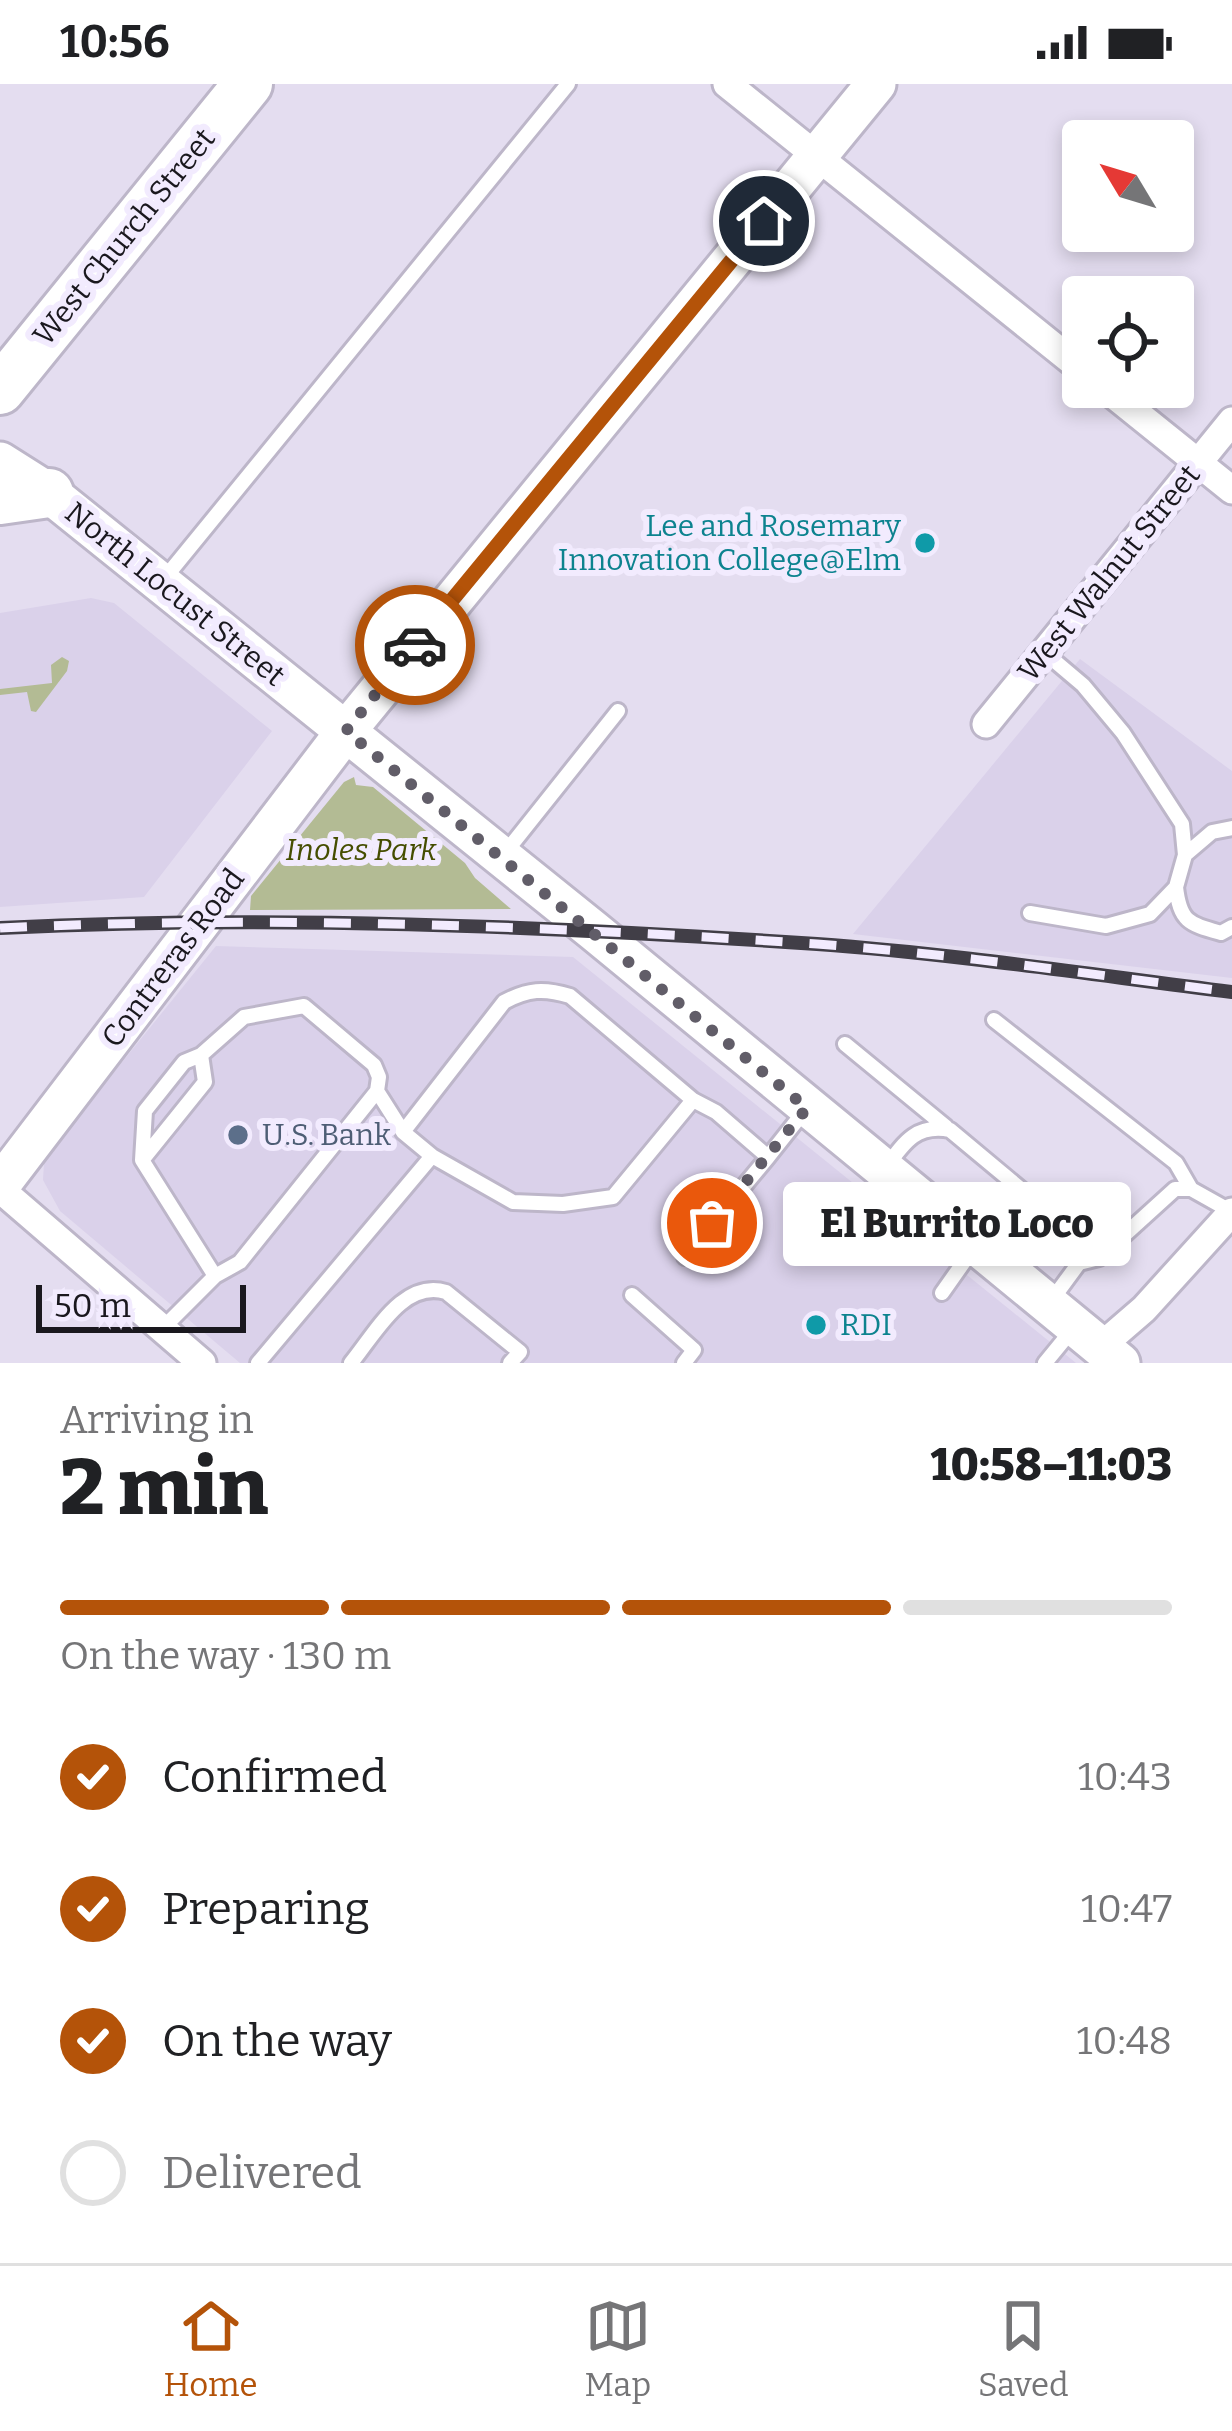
<!DOCTYPE html>
<html lang="en">
<head>
<meta charset="utf-8">
<style>
  body { margin:0; font-family:Bitter,serif; background:#f6f6f6; color:#202124; height:100vh; display:flex; flex-direction:column; font-size:45px; white-space:nowrap }
  * { box-sizing:border-box; margin:0 }
  p { font-size:39px; color:#757577 }
  .icon { flex:none; width:66px; height:66px; fill:none; stroke:currentColor; stroke-width:2; stroke-linecap:round; stroke-linejoin:round }
  .map { position:relative; height:1279px; overflow:hidden }
  .panel { display:flex; flex-direction:column; background:#fff; flex:1 }
  .panel>* { flex:none }
  .needle { width:78px; rotate:308deg }
  .tools { position:absolute; left:1062px; top:36px; display:grid; gap:24px }
  .tools a { display:grid; place-items:center; width:132px; height:132px; border-radius:12px; background:#fff; box-shadow:0 6px 18px #0003; font-size:60px }
  .scale { position:absolute; left:36px; bottom:30px; width:210px; box-sizing:border-box; padding-left:12px; border:6px solid #1a181e; border-top:0; font-size:33px; line-height:42px; white-space:nowrap; color:#1a181e; -webkit-text-stroke:9px #f2ebfe; paint-order:stroke }
  .pin { position:absolute; display:grid; place-items:center; width:102px; height:102px; color:#fff; margin:-51px; border:6px solid #fff; border-radius:50%; box-shadow:0 3px 12px #0007 }
  .courier { position:absolute; display:grid; place-items:center; width:120px; height:120px; margin:-60px; border:9px solid #b45309; border-radius:50%; background:#fff; color:#222; box-shadow:0 3px 15px #0007 }
  .bubble { position:absolute; height:84px; border-radius:12px; background:#fff; box-shadow:0 6px 18px #0003; font-size:39px; font-weight:800; line-height:84px; text-align:center }
  .summary em { font-style:normal; font-weight:800 }
  .summary div { display:flex; flex-direction:column-reverse }
  .summary { display:flex; align-items:center; justify-content:space-between; height:204px; padding:0 60px }
  h1 { font-size:78px; font-weight:800; line-height:90px }
  .bar { display:grid; grid-template-columns:repeat(4,1fr); gap:18px 12px; align-content:center; height:144px; padding:0 60px }
  .bar i { height:15px; border-radius:9px; background:#e0e0e0 }
  .bar .current { background:#b45309 }
  .bar p { grid-column:span 4 }
  ol { padding:0 60px; list-style:none }
  li { display:flex; align-items:center; gap:36px; height:132px }
  li p { margin-inline-start:auto }
  li .icon { padding:12px; border-radius:50%; background:#b45309; color:#fff; stroke-width:4 }
  li:last-child { color:#757577 }
  li i { width:66px; height:66px; border:6px solid #e0e0e0; border-radius:50% }
  .status { display:flex; justify-content:space-between; align-items:center; height:84px; padding:0 60px; background:#fff; direction:ltr }
  .status svg { height:33px; fill:currentColor }
  .tabs { display:flex; justify-content:space-around; align-items:center; height:168px; border-top:3px solid #e0e0e0; background:#fff; font-size:33px; color:#757577 }
  .tabs a { display:grid; justify-items:center; gap:6px }
  .tabs .current { color:#b45309 }
  .map>svg:first-child { display:block }
  .built { fill:#dad1ea }
  .green { fill:#b3bb94 }
  .lines { fill:none; stroke-linecap:round; stroke-linejoin:round }
  .lane-casing { stroke:#bdb6c9; stroke-width:20 }
  .street-casing { stroke:#bdb6c9; stroke-width:33 }
  .secondary-casing { stroke:#bdb6c9; stroke-width:45 }
  .highway-casing { stroke:#bdb6c9; stroke-width:54 }
  .lane { stroke:#fff; stroke-width:14 }
  .street { stroke:#fff; stroke-width:27 }
  .secondary { stroke:#fff; stroke-width:39 }
  .highway { stroke:#fff; stroke-width:48 }
  .rail-casing { stroke:#413e47; stroke-width:14 }
  .rail { stroke:#f2ebfe; stroke-width:9; stroke-dasharray:27; stroke-linecap:butt }
  .done { stroke:#615d68; stroke-width:12; stroke-dasharray:0 21.6 }
  .route { stroke:#b45309; stroke-width:15 }
  .culture-dot { fill:#0f9aa8; stroke:#f2ebfe; stroke-width:4.5 }
  .service-dot { fill:#5c6f8a; stroke:#f2ebfe; stroke-width:4.5 }
  .labels { text-anchor:middle; stroke-width:12; stroke-linejoin:round; paint-order:stroke }
  .street-label { font-size:30px; fill:#1a181e; stroke:#f2ebfe }
  .culture-label { font-size:30px; fill:#0d838f; stroke:#f2ebfe; text-anchor:end }
  .park-label { font-size:30px; font-style:italic; fill:#454d00; stroke:#f2ebfe }
  .service-label { font-size:30px; fill:#4e5e75; stroke:#f2ebfe; text-anchor:start }
</style>
</head>
<body>
<div class="status"><b>10:56</b><svg viewBox="0 0 49 12"><path d="M0 12V9h3v3zM5 12V6h3v6zM10 12V3h3v9zM15 12V0h3v12zM26 1h20v11H26zM47 4h2v5h-2z"/></svg></div>
<div class="map">
<svg width="1232" height="1279" viewBox="0 0 1232 1279">
  <rect width="100%" height="100%" fill="#e4ddf0"/>
  <!-- built -->
  <path class="built" d="M91,514l23,5 158,128 -128,166 -144,10v-294z
    M1080,575l152,112v207l-379,-44z
    M216,862l357,11 503,406h-836l-180,-152 -17,-31 1,-17 7,-13z"/>
  <!-- green -->
  <path class="green" d="M62,573l7,4 -2,10 -31,41 -5,-1 -4,-19 -27,3v-6l52,-6 -1,-18z
    M354,693l2,8 17,2 92,76 10,15 36,31 -261,1 1,-14 93,-114z"/>
  <g class="lines">
    <defs>
      <path id="lane" d="M164,495l404,-495
        M505,769l113,-142
        M1185,771l27,-23 20,-4
        M1176,803c4,35 13,37 45,46l11,-6
        M1030,829l76,13 44,-12 26,-27 9,-32 -3,-31 -59,-91 -40,-48 -39,-33
        M994,936l182,143 15,26
        M845,960l101,83
        M377,1007l26,41 29,24
        M403,1048l101,-130c24,-13 40,-14 66,-6l123,104
        M143,1075l62,-77 -4,-27
        M887,1082c18,-25 30,-42 63,-36l126,105 3,28 -28,38
        M685,1173l83,-100
        M1079,1179l20,-5 76,-69h16l41,23
        M942,1209l31,-44
        M632,1211l62,55 -10,13
        M162,1245l53,-53 25,-14 137,-171 2,-14 -5,-12 -70,-59 -60,11 -43,38 -17,7 -39,49 -3,49 73,116
        M258,1279l174,-207 81,46 50,2 50,-7 80,-97 23,12 52,45 38,-48
        M351,1279c24,-29 52,-84 95,-71l74,60 -10,11
        M1045,1279l27,-33"/>
      <path id="street" d="M727,0l356,286
        M1104,303l128,103
        M986,640l246,-303
        M0,1105l202,174
        M1100,1263l44,-38 88,-97"/>
      <path id="secondary" d="M0,378l49,31 545,438 526,432
        M0,1101l346,-454 530,-647"/>
      <path id="highway" d="M0,306l248,-306
        M0,416l49,-7"/>
    </defs>
    <!-- lane casing -->
    <use href="#lane" class="lane-casing"/>
    <!-- street casing -->
    <use href="#street" class="street-casing"/>
    <!-- secondary casing -->
    <use href="#secondary" class="secondary-casing"/>
    <!-- highway casing -->
    <use href="#highway" class="highway-casing"/>
    <!-- lane -->
    <use href="#lane" class="lane"/>
    <!-- street -->
    <use href="#street" class="street"/>
    <!-- secondary -->
    <use href="#secondary" class="secondary"/>
    <!-- highway -->
    <use href="#highway" class="highway"/>
    <defs>
      <path id="rail" d="M0,844c272,-13 546,-2 817,16 139,10 277,31 415,48"/>
    </defs>
    <!-- rail casing -->
    <use href="#rail" class="rail-casing"/>
    <!-- rail -->
    <use href="#rail" class="rail"/>
  </g>
  <g class="lines">
    <!-- done -->
    <path class="done" d="M415,561l-69,86 461,377 -95,115"/>
    <!-- route -->
    <path class="route" d="M415,561l349,-424"/>
  </g>
  <!-- markers -->
  <g class="culture-dot">
    <circle cx="925" cy="459" r="12"/>
    <circle cx="816" cy="1241" r="12"/>
  </g>
  <circle class="service-dot" cx="238" cy="1051" r="12"/>
  <g class="labels">
    <!-- street labels -->
    <g class="street-label">
      <text transform="translate(124 153) rotate(-51)" y="10">West Church Street</text>
      <text transform="translate(1109 489) rotate(-51)" y="10">West Walnut Street</text>
      <text transform="translate(175 510) rotate(39)" y="10">North Locust Street</text>
      <text transform="translate(173 874) rotate(-53)" y="10">Contreras Road</text>
    </g>
    <!-- culture labels -->
    <g class="culture-label">
      <text x="901" y="452">Lee and Rosemary<tspan x="901" dy="34">Innovation College@Elm</tspan></text>
      <text x="840" y="1251" text-anchor="start">RDI</text>
    </g>
    <!-- park labels -->
    <g class="park-label">
      <text x="361" y="776">Inoles Park</text>
    </g>
    <!-- service labels -->
    <g class="service-label">
      <text x="262" y="1061">U.S. Bank</text>
    </g>
  </g>
</svg>
<div class="tools">
<a><svg class="needle" viewBox="-14 -14 28 28"><path d="M0-13l5 13h-10z" fill="#e53935"/><path d="M0 13l5-13h-10z" fill="#757577"/></svg></a>
<a><svg class="icon" aria-label="locate" viewBox="0 0 24 24"><circle cx="12" cy="12" r="6"/><path d="M12 2v4M12 18v4M2 12h4M18 12h4"/></svg></a>
</div>
<div class="scale">50 m</div>
<div class="pin" style="left:712px;top:1139px;background:#ea580c"><svg class="icon" aria-label="bag" viewBox="0 0 24 24"><path d="M5 8h14l-1 12H6zM9 8a3 3 0 0 1 6 0"/></svg></div>
<div class="pin" style="left:764px;top:137px;background:#1f2937"><svg class="icon" aria-label="home" viewBox="0 0 24 24"><path d="M3 11l9-7 9 7M6 9v11h12V9"/></svg></div>
<div class="courier" style="left:415px;top:561px"><svg class="icon" aria-label="car" viewBox="0 0 24 24"><path d="M5 17H2v-5l4-1 3-4h7l3 4 3 1v5h-3M9 17h6M6 11h13"/><circle cx="7" cy="17" r="2"/><circle cx="17" cy="17" r="2"/></svg></div>
<div class="bubble" style="left:783px;top:1098px;width:348px">El Burrito Loco</div>
</div>
<section class="panel">
<div class="summary"><div><h1>2 min</h1><p>Arriving in</p></div><em>10:58–11:03</em></div>
<div class="bar"><i class="current"></i><i class="current"></i><i class="current"></i><i></i><p>On the way · 130 m</p></div>
<ol>
<li><svg class="icon" aria-label="check" viewBox="0 0 24 24"><path d="M5 12l5 5 9-10"/></svg>Confirmed<p>10:43</p></li>
<li><svg class="icon" aria-label="check" viewBox="0 0 24 24"><path d="M5 12l5 5 9-10"/></svg>Preparing<p>10:47</p></li>
<li><svg class="icon" aria-label="check" viewBox="0 0 24 24"><path d="M5 12l5 5 9-10"/></svg>On the way<p>10:48</p></li>
<li><i></i>Delivered</li>
</ol>
</section>
<nav class="tabs">
<a class="current"><svg class="icon" aria-label="home" viewBox="0 0 24 24"><path d="M3 11l9-7 9 7M6 9v11h12V9"/></svg>Home</a>
<a><svg class="icon" aria-label="map" viewBox="0 0 24 24"><path d="M3 6l6-2 6 2 6-2v14l-6 2-6-2-6 2zM9 4v14M15 6v14"/></svg>Map</a>
<a><svg class="icon" aria-label="saved" viewBox="0 0 24 24"><path d="M7 4h10v16l-5-4-5 4z"/></svg>Saved</a>
</nav>
</body>
</html>
